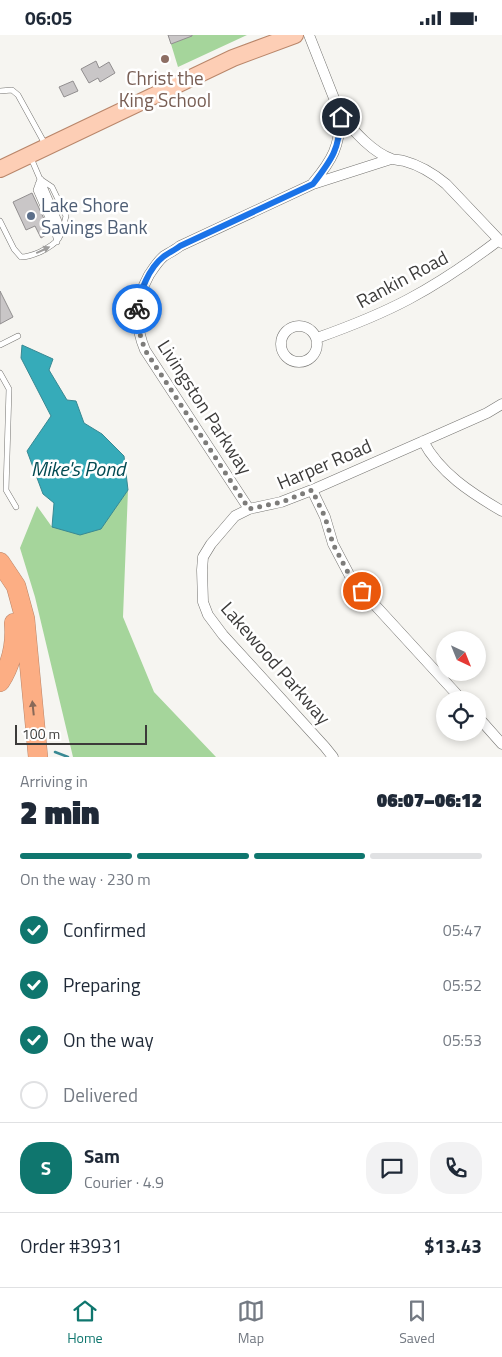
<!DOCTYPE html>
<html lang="en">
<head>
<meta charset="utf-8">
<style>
  body { margin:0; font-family:"Titillium Web",sans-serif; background:#f2f2f3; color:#1f2937; height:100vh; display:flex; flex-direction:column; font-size:19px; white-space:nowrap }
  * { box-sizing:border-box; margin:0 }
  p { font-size:16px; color:#747a83 }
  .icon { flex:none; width:28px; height:28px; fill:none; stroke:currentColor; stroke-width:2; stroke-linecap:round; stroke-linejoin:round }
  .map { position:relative; height:722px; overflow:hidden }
  .sheet { display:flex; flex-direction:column; background:#fff; flex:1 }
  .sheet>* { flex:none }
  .needle { width:32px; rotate:137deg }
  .buttons { position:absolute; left:436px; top:596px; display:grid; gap:10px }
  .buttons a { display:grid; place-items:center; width:50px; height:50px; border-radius:50%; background:#fff; box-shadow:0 2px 8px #0003; font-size:25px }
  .scale { position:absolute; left:15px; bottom:12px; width:132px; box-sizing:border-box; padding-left:5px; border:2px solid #3c3b3a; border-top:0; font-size:14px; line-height:18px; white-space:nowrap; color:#3c3b3a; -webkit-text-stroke:4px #fff; paint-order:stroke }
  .pin { position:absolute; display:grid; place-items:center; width:42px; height:42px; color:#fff; margin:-21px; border:2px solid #fff; border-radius:50%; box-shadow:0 1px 5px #0007 }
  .courier { position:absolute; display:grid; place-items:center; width:50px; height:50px; margin:-25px; border:4px solid #1a73e8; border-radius:50%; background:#fff; color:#222; box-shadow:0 1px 6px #0007 }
  .overview em { font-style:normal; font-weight:800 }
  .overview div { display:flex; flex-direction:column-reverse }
  .overview { display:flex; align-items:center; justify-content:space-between; height:85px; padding:0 20px }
  h1 { font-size:32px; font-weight:800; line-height:38px }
  .bar { display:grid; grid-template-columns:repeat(4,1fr); gap:8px 5px; align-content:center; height:60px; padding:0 20px }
  .bar i { height:6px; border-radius:4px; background:#e0e1e3 }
  .bar .selected { background:#0f766e }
  .bar p { grid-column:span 4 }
  .line { display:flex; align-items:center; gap:12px; padding:0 20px; border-top:1px solid #e0e1e3 }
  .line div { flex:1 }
  .round { display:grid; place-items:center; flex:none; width:52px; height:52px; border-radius:20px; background:#f2f2f3 }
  ol { padding:0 20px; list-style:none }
  li { display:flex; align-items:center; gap:15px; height:55px }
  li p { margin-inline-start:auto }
  li .icon { padding:5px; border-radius:50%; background:#0f766e; color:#fff; stroke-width:4 }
  li:last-child { color:#747a83 }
  li i { width:28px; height:28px; border:2px solid #e0e1e3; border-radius:50% }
  .status { display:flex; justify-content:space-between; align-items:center; height:35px; padding:0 25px; background:#fff; direction:ltr }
  .status svg { height:14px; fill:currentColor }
  .menu { display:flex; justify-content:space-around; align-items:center; height:70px; border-top:1px solid #e0e1e3; background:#fff; font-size:14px; color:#747a83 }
  .menu a { display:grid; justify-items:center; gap:2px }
  .menu .selected { color:#0f766e }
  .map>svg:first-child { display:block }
  .green { fill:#a5d59b }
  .water { fill:#36abb9; stroke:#388993 }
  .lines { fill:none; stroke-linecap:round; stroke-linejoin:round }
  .stream { stroke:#388993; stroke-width:2.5 }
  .building { fill:#c9c6c7; stroke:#918e8f }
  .service-casing { stroke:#757471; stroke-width:6 }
  .minor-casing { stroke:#757471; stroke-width:11 }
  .primary-casing { stroke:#b9866a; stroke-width:18 }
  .motorway-casing { stroke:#b9866a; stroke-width:20 }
  .service { stroke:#fff; stroke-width:5 }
  .minor { stroke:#fff; stroke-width:10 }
  .primary { stroke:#fdceb5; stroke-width:16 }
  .motorway { stroke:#fcae84; stroke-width:19 }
  .oneway { fill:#9e9d9c }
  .oneway2 { fill:#896958 }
  .done { stroke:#7d7c7a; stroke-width:5; stroke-dasharray:0 9 }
  .route { stroke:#1a73e8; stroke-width:6 }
  .education-dot { fill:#8d6e63; stroke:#fff; stroke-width:2 }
  .service-dot { fill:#5c6f8a; stroke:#fff; stroke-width:2 }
  .labels { text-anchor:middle; stroke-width:5; stroke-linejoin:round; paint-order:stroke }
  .education-label { font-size:19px; fill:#785e54; stroke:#fff }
  .service-label { font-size:19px; fill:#4e5e75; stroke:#fff; text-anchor:start }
  .street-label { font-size:19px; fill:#3c3b3a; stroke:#fff }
  .water-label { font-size:20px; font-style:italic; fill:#024a52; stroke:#fff }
</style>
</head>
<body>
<div class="status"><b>06:05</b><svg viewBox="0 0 49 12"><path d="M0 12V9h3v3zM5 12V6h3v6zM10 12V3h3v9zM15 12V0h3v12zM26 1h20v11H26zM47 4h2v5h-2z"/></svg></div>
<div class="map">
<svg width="502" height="722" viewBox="0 0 502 722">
  <rect width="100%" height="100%" fill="#f6f5f1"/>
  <!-- green -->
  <path class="green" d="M191,0h56l-69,32 -7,-23z
    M128,455l-5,127 31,75 62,65h-143l-38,-160 -15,-49 17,-42 15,21 49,1z"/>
  <!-- water -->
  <path class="water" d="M22,310l31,14 -4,11 18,30 9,1 8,22 18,11 22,22 4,34 -27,39 -21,6 -28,-8 2,-24 -11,-9 -16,-43 24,-35 -30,-58z"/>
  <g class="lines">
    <!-- stream -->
    <path class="stream" d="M55,717l13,5"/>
  </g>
  <!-- building -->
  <path class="building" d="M168,0h24v1l-21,8z
    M96,26l3,7 10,-6 6,11 -15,9 -2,-4 -9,5 -8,-14z
    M73,46l5,10 -14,6 -5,-10z
    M32,158l13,28 -4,2 5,12 -5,3 -6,-12 -9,4 -13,-28z
    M0,256l13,26 -13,7z"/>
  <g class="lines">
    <defs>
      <path id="service" d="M0,56l12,-1 6,5 27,49
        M40,144l-4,11 19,44 2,8
        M41,144l18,42 -2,6
        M38,149l19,43 -1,6
        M0,186l14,28 7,8c7,0 12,-2 19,-5 20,-10 21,-14 26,-36l-14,-29 -12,-8 -9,-21
        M0,310l18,-9
        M0,338l9,16 -3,101 10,17"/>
      <path id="minor" d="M309,0l32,81c13,15 32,37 51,43 4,1 8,1 12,2 15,4 30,13 42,23l56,59
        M313,148c20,-24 26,-36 28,-67
        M281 309a18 18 0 1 1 36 0a18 18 0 1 1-36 0Z
        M317,303c31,-11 62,-23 92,-39 32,-17 61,-37 90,-59
        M423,406c17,32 48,52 79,70
        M312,455l13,27 8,27 19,36 110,120
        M249,474l-104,-159c-11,-26 -10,-50 4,-75 4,-6 9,-14 15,-19 5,-3 11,-6 16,-10l133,-62 78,-25
        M478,682l24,27
        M333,722l-8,-10 -102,-112 -15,-20 -5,-13 -1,-32 1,-13 8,-13 24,-28 14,-7 32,-7 31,-12 132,-58 43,-19 15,-9"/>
      <path id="primary" d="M0,134l233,-111 62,-23"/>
      <path id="motorway" d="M0,527l16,24 9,33 13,138
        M0,647c12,-19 16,-37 14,-59"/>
    </defs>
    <!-- service casing -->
    <use href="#service" class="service-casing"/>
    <!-- minor casing -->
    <use href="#minor" class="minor-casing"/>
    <!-- primary casing -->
    <use href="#primary" class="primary-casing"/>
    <!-- motorway casing -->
    <use href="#motorway" class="motorway-casing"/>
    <!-- service -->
    <use href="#service" class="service"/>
    <!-- minor -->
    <use href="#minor" class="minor"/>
    <!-- primary -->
    <use href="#primary" class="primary"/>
    <!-- motorway -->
    <use href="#motorway" class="motorway"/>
  </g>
  <!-- one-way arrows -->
  <defs><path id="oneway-solid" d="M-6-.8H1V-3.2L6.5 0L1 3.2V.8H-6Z" transform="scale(1.25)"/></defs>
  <use class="oneway" href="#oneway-solid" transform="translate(43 215) rotate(-25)"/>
  <use class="oneway2" href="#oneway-solid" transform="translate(33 673) rotate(-96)"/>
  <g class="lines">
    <!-- done -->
    <path class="done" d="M137,274l1,19 7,22 104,159 33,-7 30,-12 13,27 8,27 19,36 10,11"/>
    <!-- route -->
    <path class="route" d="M137,274c3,-18 12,-41 26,-52 5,-4 12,-7 17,-11l133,-62c20,-26 26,-35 28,-67"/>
  </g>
  <!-- markers -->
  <circle class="education-dot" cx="165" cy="24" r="5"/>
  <circle class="service-dot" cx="31" cy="181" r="5"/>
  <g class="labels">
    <!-- education labels -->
    <g class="education-label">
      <text x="165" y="50">Christ the<tspan x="165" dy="22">King School</tspan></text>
    </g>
    <!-- service labels -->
    <g class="service-label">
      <text x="41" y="177">Lake Shore<tspan x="41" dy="22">Savings Bank</tspan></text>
    </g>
    <!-- street labels -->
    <g class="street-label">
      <text transform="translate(402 244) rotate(-28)" y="7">Rankin Road</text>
      <text transform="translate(205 372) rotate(57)" y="7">Livingston Parkway</text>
      <text transform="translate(324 429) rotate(-23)" y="7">Harper Road</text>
      <text transform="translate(276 628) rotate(49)" y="7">Lakewood Parkway</text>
    </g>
    <!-- water labels -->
    <g class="water-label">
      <text x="78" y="441">Mike's Pond</text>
    </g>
  </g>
</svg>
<div class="buttons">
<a><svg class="needle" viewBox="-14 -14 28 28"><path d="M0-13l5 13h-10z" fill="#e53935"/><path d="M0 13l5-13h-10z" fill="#747a83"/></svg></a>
<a><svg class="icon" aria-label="locate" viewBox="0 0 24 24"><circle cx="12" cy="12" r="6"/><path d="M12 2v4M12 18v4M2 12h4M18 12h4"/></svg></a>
</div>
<div class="scale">100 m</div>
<div class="pin" style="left:362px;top:556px;background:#ea580c"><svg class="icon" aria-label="bag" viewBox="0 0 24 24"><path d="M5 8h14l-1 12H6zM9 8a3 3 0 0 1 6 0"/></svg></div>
<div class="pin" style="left:341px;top:82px;background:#1f2937"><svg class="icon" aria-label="home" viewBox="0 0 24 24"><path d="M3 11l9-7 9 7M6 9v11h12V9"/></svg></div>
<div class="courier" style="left:137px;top:274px"><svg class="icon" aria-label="bike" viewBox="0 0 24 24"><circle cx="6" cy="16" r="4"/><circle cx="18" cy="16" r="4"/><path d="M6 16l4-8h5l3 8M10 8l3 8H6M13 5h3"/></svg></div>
</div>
<section class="sheet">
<div class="overview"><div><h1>2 min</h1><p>Arriving in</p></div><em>06:07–06:12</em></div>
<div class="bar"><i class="selected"></i><i class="selected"></i><i class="selected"></i><i></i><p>On the way · 230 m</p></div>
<ol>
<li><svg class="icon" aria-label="check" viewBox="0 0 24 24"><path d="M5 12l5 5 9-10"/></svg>Confirmed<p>05:47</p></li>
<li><svg class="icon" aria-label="check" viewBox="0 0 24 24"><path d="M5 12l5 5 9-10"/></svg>Preparing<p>05:52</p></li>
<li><svg class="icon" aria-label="check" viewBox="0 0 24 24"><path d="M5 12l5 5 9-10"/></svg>On the way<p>05:53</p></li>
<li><i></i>Delivered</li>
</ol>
<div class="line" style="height:90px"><b class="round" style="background:#0f766e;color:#fff">S</b><div><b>Sam</b><p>Courier · 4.9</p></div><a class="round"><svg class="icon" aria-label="chat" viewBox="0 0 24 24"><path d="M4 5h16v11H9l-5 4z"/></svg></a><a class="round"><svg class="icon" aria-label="phone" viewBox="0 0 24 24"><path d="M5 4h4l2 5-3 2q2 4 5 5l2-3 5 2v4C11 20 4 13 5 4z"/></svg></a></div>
<div class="line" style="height:65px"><div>Order #3931</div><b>$13.43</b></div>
</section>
<nav class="menu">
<a class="selected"><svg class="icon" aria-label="home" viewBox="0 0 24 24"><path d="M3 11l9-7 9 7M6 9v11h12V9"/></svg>Home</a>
<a><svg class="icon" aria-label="map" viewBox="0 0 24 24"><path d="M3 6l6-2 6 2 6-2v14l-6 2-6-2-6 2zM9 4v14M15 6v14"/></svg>Map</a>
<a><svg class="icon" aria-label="saved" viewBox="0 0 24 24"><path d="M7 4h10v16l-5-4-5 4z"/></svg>Saved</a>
</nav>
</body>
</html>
